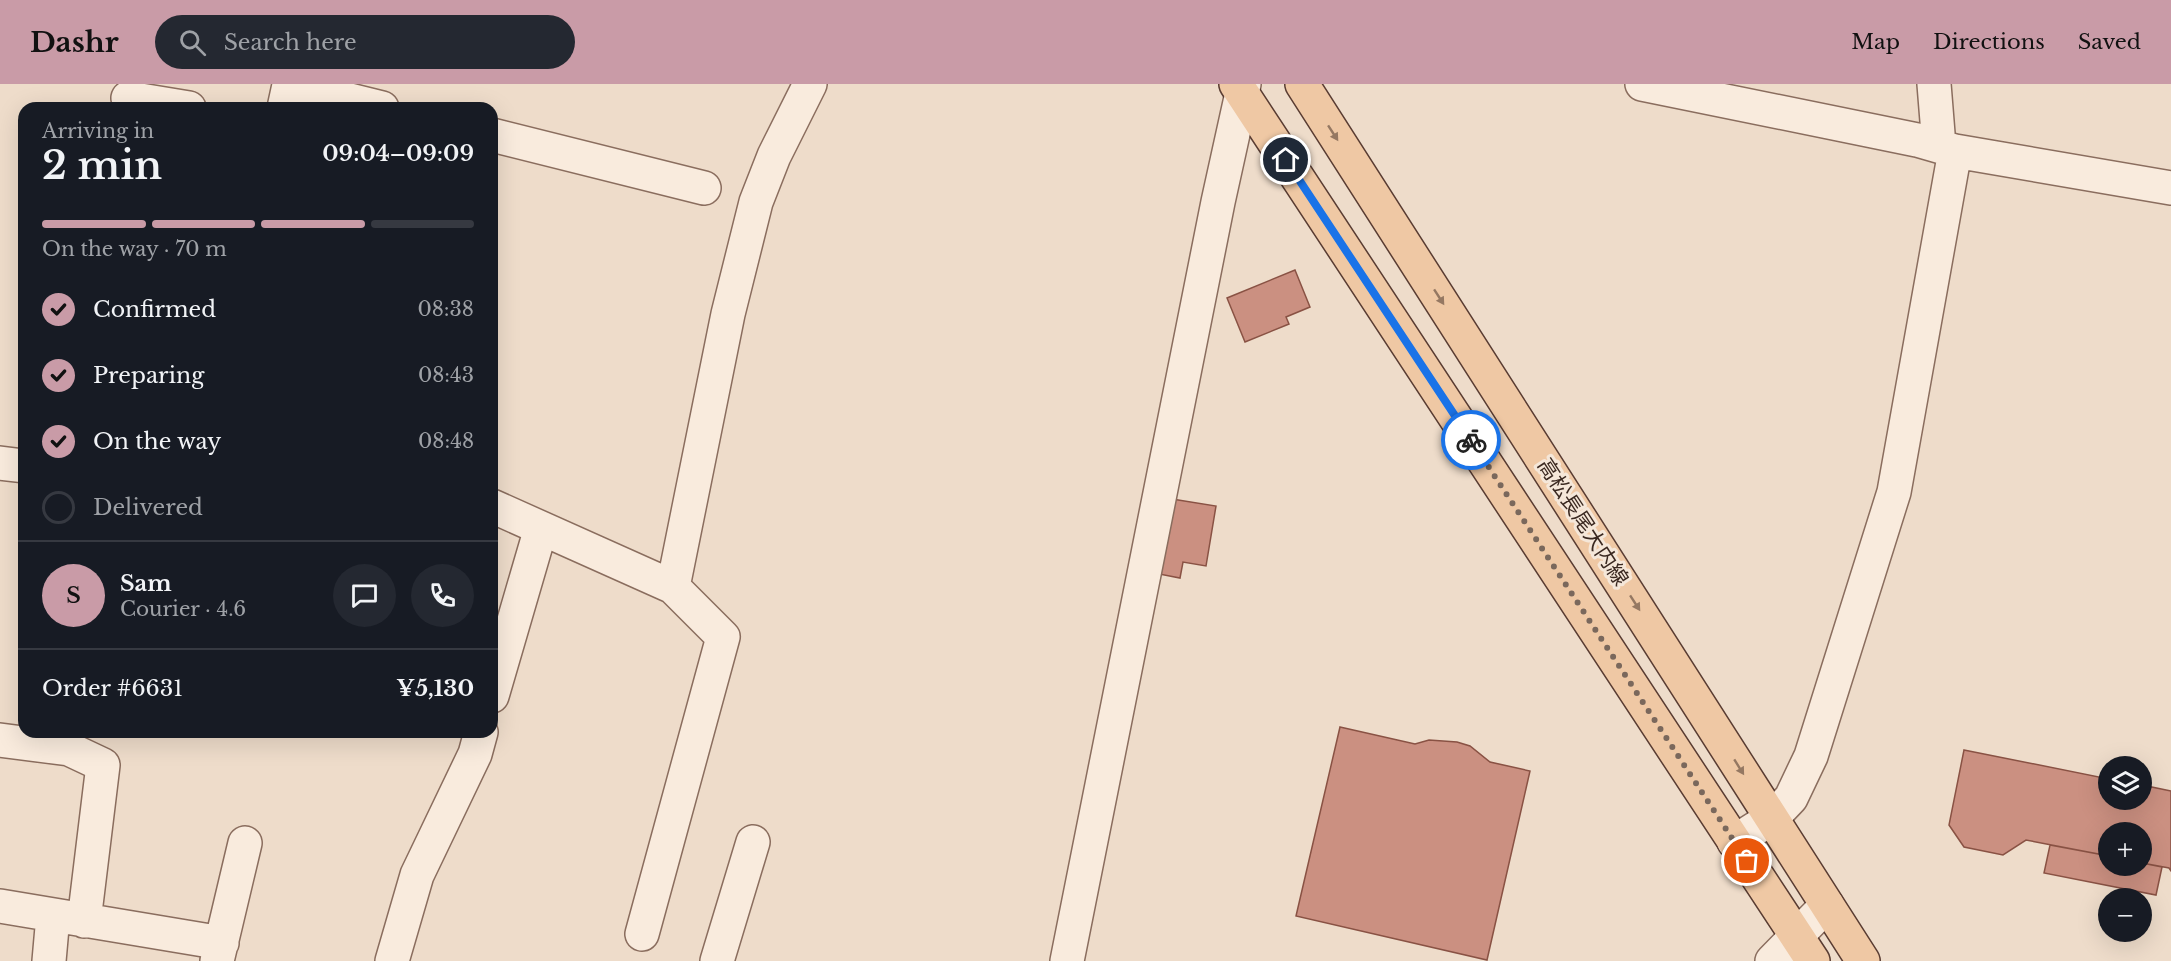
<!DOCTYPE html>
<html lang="en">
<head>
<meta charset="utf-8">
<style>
  body { margin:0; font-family:"Libre Baskerville","Noto Sans JP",serif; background:#242831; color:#f1f3f6; height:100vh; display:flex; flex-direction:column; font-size:22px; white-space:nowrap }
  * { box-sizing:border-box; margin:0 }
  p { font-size:20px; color:#9ea1a6 }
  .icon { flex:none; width:33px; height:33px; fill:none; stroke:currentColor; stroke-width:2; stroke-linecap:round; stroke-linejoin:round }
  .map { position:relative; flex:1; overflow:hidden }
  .side { position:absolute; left:18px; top:18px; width:480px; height:636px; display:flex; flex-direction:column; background:#171b24; border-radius:18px; box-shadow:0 6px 24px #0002 }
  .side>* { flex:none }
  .controls { position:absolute; left:2098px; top:672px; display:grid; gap:12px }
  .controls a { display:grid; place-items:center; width:54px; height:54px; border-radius:50%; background:#171b24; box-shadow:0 6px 24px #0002; font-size:30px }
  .pin { position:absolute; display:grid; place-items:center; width:51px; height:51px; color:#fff; margin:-26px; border:3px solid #fff; border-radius:50%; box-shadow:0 2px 6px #0007 }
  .courier { position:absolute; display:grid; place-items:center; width:60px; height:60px; margin:-30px; border:4px solid #1a73e8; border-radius:50%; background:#fff; color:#222; box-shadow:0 2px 8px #0007 }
  .head em { font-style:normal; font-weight:600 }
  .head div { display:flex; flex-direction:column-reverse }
  .head { display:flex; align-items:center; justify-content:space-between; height:102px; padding:0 24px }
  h1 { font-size:39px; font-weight:600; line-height:45px }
  .bar { display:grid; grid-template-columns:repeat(4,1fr); gap:9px 6px; align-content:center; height:72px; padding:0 24px }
  .bar i { height:8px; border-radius:4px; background:#363941 }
  .bar .current { background:#c99ba7 }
  .bar p { grid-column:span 4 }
  .line { display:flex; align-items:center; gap:15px; padding:0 24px; border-top:2px solid #363941 }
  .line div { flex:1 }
  .round { display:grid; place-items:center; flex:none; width:63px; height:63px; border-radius:32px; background:#242831 }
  ol { padding:0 24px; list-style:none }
  li { display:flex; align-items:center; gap:18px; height:66px }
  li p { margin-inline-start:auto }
  li .icon { padding:6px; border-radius:50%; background:#c99ba7; color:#111; stroke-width:4 }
  li:last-child { color:#9ea1a6 }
  li i { width:33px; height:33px; border:3px solid #363941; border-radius:50% }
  header { display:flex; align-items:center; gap:36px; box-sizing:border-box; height:84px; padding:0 30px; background:#c99ba7; color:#111 }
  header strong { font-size:28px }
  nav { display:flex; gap:33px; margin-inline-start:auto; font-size:21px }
  .search { width:420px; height:54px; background:#242831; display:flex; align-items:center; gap:15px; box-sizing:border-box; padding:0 21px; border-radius:33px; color:#9ea1a6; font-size:22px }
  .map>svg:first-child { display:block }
  .building { fill:#cb9081; stroke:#895244; stroke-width:1.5 }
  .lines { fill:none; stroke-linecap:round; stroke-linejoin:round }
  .minor-casing { stroke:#8a6d5e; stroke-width:36 }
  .major-casing { stroke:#593c32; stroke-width:36 }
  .minor { stroke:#f9ebdd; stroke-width:33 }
  .major { stroke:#efc8a4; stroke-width:33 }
  .oneway { fill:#957862 }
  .done { stroke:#7a685c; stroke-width:6; stroke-dasharray:0 10.8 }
  .route { stroke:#1a73e8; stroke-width:8 }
  .labels { text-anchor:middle; stroke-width:6; stroke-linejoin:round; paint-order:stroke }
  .street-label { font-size:21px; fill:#3b2921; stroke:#f5e7d9 }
</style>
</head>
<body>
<header>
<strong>Dashr</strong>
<div class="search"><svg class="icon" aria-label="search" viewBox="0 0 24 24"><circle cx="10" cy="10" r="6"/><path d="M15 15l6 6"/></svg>Search here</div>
<nav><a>Map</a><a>Directions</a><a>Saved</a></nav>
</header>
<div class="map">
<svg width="2171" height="877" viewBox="0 0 2171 877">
  <rect width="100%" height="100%" fill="#eedcca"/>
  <!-- building -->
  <path class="building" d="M1295,186l15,37 -24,10 3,7 -44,18 -18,-44z
    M1172,415l44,7 -10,60 -23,-4 -3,16 -21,-4z
    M1340,643l75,17 14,-4 28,2 13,4 20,16 40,9 -43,189 -191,-44z
    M1964,666l145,29v21h33v-15l29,6v80l-2,-3 -27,-5v-31h-33v24l-83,-16 -23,15 -39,-8 -15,-22z
    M2050,761l59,11v10h33v-3l20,4 -6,28 -112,-22z"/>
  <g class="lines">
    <defs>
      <path id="minor" d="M1642,0l275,56 38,11 216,37
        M1934,0l5,62
        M128,14l61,10
        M284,24l5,-23 93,23
        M492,51l212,53
        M0,379l24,3
        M492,422l181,81
        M492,612l49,-168
        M0,656l69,9 34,16 -19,156
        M1734,758l38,-24 19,-20 20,-42 83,-264 61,-341
        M0,822l222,37
        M642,850l81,-297 -50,-50 55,-273 28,-112 18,-46 36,-72
        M49,877l4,-45
        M217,877l28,-118
        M392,877l25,-86 58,-121 6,-22
        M717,877l36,-119
        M1067,877l151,-759 26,-118
        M1772,877l55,-56"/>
      <path id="major" d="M1236,0l577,877
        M1302,0l561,877"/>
    </defs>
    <!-- minor casing -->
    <use href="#minor" class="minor-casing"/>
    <!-- major casing -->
    <use href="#major" class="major-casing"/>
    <!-- minor -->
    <use href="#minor" class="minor"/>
    <!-- major -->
    <use href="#major" class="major"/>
  </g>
  <!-- one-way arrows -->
  <defs><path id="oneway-solid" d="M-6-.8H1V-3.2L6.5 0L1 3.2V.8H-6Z" transform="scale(1.5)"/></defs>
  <g class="oneway">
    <use href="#oneway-solid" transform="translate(1333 49) rotate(57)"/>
    <use href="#oneway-solid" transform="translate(1439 213) rotate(57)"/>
    <use href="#oneway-solid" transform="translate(1635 519) rotate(57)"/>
    <use href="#oneway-solid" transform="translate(1739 683) rotate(58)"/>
  </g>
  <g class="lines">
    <!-- done -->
    <path class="done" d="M1471,356l276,421"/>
    <!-- route -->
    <path class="route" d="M1286,76l185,280"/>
  </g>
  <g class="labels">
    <!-- street labels -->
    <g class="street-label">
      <text transform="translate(1583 438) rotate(57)" y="7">高松長尾大内線</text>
    </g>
  </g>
</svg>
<div class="controls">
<a><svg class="icon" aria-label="layers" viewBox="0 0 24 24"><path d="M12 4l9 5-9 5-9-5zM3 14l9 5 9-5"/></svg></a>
<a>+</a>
<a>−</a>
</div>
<div class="pin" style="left:1747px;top:777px;background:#ea580c"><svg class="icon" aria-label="bag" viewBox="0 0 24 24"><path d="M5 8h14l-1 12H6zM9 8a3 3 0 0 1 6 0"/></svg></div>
<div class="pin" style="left:1286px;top:76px;background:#1f2937"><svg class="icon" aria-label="home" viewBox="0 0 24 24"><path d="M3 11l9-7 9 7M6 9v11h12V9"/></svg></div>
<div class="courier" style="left:1471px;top:356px"><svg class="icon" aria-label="bike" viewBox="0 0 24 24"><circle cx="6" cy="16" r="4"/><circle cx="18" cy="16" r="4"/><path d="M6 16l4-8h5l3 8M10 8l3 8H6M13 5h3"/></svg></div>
<section class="side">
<div class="head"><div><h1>2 min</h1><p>Arriving in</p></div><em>09:04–09:09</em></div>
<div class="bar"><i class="current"></i><i class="current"></i><i class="current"></i><i></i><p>On the way · 70 m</p></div>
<ol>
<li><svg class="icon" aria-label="check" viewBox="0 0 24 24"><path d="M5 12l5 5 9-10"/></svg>Confirmed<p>08:38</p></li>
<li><svg class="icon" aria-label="check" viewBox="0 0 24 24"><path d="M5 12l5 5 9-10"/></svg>Preparing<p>08:43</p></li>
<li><svg class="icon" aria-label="check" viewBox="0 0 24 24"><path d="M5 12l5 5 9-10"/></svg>On the way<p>08:48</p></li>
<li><i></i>Delivered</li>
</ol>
<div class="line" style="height:108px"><b class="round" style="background:#c99ba7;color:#111">S</b><div><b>Sam</b><p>Courier · 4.6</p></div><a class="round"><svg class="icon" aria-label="chat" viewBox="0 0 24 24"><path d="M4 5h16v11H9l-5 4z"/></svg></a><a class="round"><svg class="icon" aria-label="phone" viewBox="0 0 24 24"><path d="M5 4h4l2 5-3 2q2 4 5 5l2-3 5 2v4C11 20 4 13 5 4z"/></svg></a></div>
<div class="line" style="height:78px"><div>Order #6631</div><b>¥5,130</b></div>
</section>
</div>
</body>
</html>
